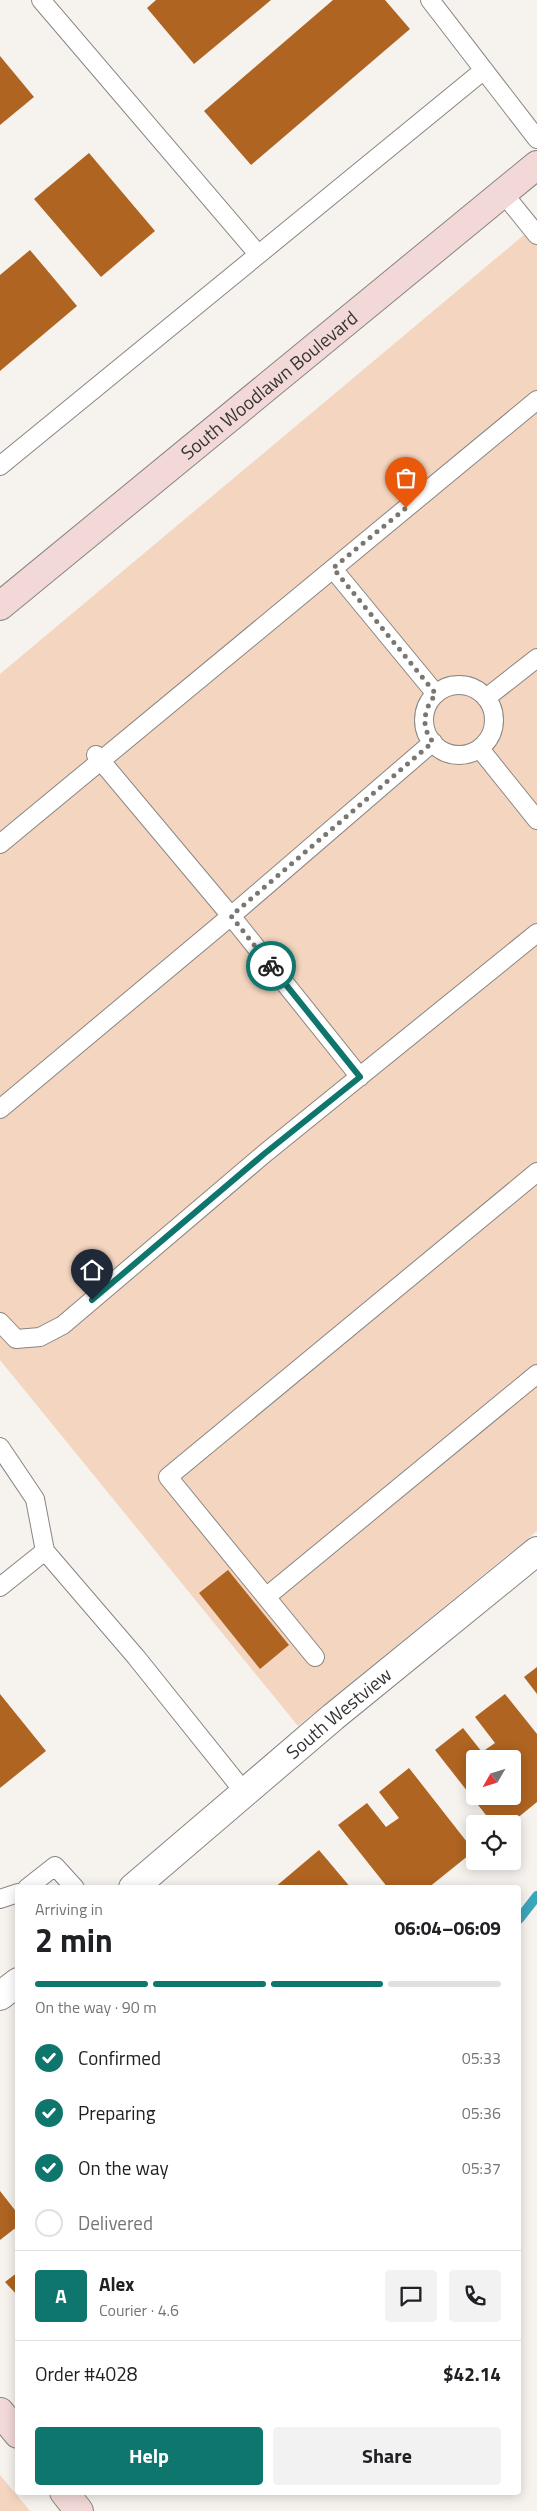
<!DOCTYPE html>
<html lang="en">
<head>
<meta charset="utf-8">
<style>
  body { margin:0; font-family:"Titillium Web",sans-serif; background:#f2f2f2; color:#202124; height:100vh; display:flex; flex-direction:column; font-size:19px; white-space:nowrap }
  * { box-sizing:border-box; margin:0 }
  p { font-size:16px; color:#757577 }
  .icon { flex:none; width:28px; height:28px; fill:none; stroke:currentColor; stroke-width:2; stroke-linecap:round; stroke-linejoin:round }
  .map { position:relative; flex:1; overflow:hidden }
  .details { position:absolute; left:15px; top:1885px; width:506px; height:610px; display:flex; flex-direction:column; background:#fff; border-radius:5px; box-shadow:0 2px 12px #0003 }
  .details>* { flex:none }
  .needle { width:32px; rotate:231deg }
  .tools { position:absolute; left:466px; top:1750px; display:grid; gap:10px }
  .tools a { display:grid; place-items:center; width:55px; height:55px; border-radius:5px; background:#fff; box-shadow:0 2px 12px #0003; font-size:25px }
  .pin { position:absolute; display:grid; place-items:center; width:42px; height:42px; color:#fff; margin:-51px -21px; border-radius:50% 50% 50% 0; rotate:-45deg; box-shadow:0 0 5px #0007 }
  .pin .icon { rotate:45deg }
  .courier { position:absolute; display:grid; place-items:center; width:50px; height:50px; margin:-25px; border:4px solid #0f766e; border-radius:50%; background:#fff; color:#222; box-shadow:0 1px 6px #0007 }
  .headline em { font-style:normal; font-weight:700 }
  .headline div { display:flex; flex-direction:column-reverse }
  .headline { display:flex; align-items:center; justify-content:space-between; height:85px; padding:0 20px }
  h1 { font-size:32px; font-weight:700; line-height:38px }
  .bar { display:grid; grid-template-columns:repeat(4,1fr); gap:8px 5px; align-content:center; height:60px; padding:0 20px }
  .bar i { height:6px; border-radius:4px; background:#e0e0e0 }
  .bar .on { background:#0f766e }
  .bar p { grid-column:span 4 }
  .line { display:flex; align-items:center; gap:12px; padding:0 20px; border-top:1px solid #e0e0e0 }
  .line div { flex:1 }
  .round { display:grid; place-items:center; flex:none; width:52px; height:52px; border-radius:5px; background:#f2f2f2 }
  ol { padding:0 20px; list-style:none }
  li { display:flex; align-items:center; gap:15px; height:55px }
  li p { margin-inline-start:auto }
  li .icon { padding:5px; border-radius:50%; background:#0f766e; color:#fff; stroke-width:4 }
  li:last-child { color:#757577 }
  li i { width:28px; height:28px; border:2px solid #e0e0e0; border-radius:50% }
  .cta { display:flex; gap:10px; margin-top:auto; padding:10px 20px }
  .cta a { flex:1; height:58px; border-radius:5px; background:#0f766e; color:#fff; font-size:20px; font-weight:700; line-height:58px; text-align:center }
  .cta a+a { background:#f2f2f2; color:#202124 }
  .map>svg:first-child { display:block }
  .green { fill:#f4d5bf }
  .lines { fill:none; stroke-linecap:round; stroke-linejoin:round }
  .stream { stroke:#3ba6b9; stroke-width:10 }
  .building { fill:#af6421; fill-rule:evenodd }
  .lane-casing { stroke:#898582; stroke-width:20 }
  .street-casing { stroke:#898582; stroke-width:30 }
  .secondary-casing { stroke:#898582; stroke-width:30 }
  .lane { stroke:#fff; stroke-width:18 }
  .street { stroke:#fff; stroke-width:28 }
  .secondary { stroke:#f2d8d6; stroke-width:28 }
  .done { stroke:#797774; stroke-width:5; stroke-dasharray:0 9 }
  .route { stroke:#0f766e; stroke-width:6 }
  .labels { text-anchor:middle; stroke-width:5; stroke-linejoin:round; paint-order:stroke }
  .street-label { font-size:19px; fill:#363533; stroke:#f6f2ee }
</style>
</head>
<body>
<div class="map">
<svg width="537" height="2511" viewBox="0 0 537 2511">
  <rect width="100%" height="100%" fill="#f6f2ee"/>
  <!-- green -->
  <path class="green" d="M537,224v1307l-239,195 -298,-366v-686z
    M0,2475l30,36h-30z"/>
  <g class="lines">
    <!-- stream -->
    <path class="stream" d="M519,1919l18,-23"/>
  </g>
  <!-- building -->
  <path class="building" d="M156,0h115l-77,64 -47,-56z
    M333,0h52l25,29 -159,136 -47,-54z
    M0,56l34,41 -34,28z
    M89,153l66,78 -54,46 -67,-78z
    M30,250l47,56 -77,65v-96z
    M228,1570l61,75 -29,24 -61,-76z
    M537,1667v27l-13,-17z
    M0,1694l46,57 -46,37z
    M505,1694l32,40v68l-27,22h-17l-58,-74 28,-22 19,24 13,-9 -20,-26zM475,1759h37v37h-37z
    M409,1768l65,83 -46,37h-40l-50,-63 29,-22 19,24 13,-9 -20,-26z
    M319,1850l32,38h-77z
    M0,2191l18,23v12l-18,14z
    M18,2272v24l-13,-14z"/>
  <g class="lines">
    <defs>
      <path id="lane" d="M41,0l217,254
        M430,0l107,139
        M503,193l34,42
        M0,466l484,-396
        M333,569l103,125
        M424 720a35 35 0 1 1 70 0a35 35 0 1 1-70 0Z
        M486,698l51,-40
        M480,749l57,71
        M96,755l135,161 129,161
        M0,844l537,-444
        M0,1109l231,-193 202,-174
        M0,1322l16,17 24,-2 23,-12 201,-171 273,-221
        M0,1447l35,52 10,52 91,106 109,136
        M0,1587l45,-36
        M266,1597l271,-223
        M315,1657l-147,-180 369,-305
        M27,1888l28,-22 20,22
        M0,1899l18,-6"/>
      <g id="street">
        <path id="s1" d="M133,1888l200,-171 204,-166"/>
        <path d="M0,1996l18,-14"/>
      </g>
      <g id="secondary">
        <path id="s2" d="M0,606l537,-441"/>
        <path d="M0,2412l18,22"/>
        <path d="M64,2492l15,19"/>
      </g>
    </defs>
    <!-- lane casing -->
    <use href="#lane" class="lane-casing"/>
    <!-- street casing -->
    <use href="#street" class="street-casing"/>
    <!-- secondary casing -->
    <use href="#secondary" class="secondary-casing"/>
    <!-- lane -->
    <use href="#lane" class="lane"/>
    <!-- street -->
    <use href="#street" class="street"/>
    <!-- secondary -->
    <use href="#secondary" class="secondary"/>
  </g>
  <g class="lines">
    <!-- done -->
    <path class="done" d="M271,966l-40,-50 202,-174c-13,-15 -9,-34 3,-48l-103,-126 73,-60"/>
    <!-- route -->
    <path class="route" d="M92,1300l172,-146 96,-77 -89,-111"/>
  </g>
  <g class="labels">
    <!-- street labels -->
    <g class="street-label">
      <text dy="7" stroke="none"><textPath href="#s2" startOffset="348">South Woodlawn Boulevard</textPath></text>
      <text dy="7" stroke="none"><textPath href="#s1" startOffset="270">South Westview</textPath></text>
    </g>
  </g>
</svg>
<div class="tools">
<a><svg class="needle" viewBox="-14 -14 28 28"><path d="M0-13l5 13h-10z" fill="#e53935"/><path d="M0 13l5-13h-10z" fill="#757577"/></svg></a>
<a><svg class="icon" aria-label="locate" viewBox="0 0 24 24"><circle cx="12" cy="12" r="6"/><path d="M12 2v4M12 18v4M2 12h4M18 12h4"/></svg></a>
</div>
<div class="pin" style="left:406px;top:508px;background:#ea580c"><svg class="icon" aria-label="bag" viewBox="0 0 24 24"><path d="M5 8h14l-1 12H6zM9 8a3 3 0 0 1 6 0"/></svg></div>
<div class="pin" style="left:92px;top:1300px;background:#1f2937"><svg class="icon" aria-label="home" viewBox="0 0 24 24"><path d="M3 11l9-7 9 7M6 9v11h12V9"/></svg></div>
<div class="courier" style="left:271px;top:966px"><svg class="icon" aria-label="bike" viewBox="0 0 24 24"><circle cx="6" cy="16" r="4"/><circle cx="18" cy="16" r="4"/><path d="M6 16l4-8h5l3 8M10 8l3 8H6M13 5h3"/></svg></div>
<section class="details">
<div class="headline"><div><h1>2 min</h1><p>Arriving in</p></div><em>06:04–06:09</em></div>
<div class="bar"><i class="on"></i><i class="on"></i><i class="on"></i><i></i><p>On the way · 90 m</p></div>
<ol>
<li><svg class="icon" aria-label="check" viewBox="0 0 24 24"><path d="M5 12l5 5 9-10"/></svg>Confirmed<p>05:33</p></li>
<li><svg class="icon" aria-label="check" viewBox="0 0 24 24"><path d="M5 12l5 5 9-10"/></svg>Preparing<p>05:36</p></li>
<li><svg class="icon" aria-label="check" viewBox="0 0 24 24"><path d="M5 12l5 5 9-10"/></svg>On the way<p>05:37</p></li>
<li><i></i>Delivered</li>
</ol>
<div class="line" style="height:90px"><b class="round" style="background:#0f766e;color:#fff">A</b><div><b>Alex</b><p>Courier · 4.6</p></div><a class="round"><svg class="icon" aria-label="chat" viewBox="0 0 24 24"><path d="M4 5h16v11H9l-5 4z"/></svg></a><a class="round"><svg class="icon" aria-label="phone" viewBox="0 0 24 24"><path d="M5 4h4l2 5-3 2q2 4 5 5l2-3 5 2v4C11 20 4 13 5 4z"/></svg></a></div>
<div class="line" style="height:65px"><div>Order #4028</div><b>$42.14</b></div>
<div class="cta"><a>Help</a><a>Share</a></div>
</section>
</div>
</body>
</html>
